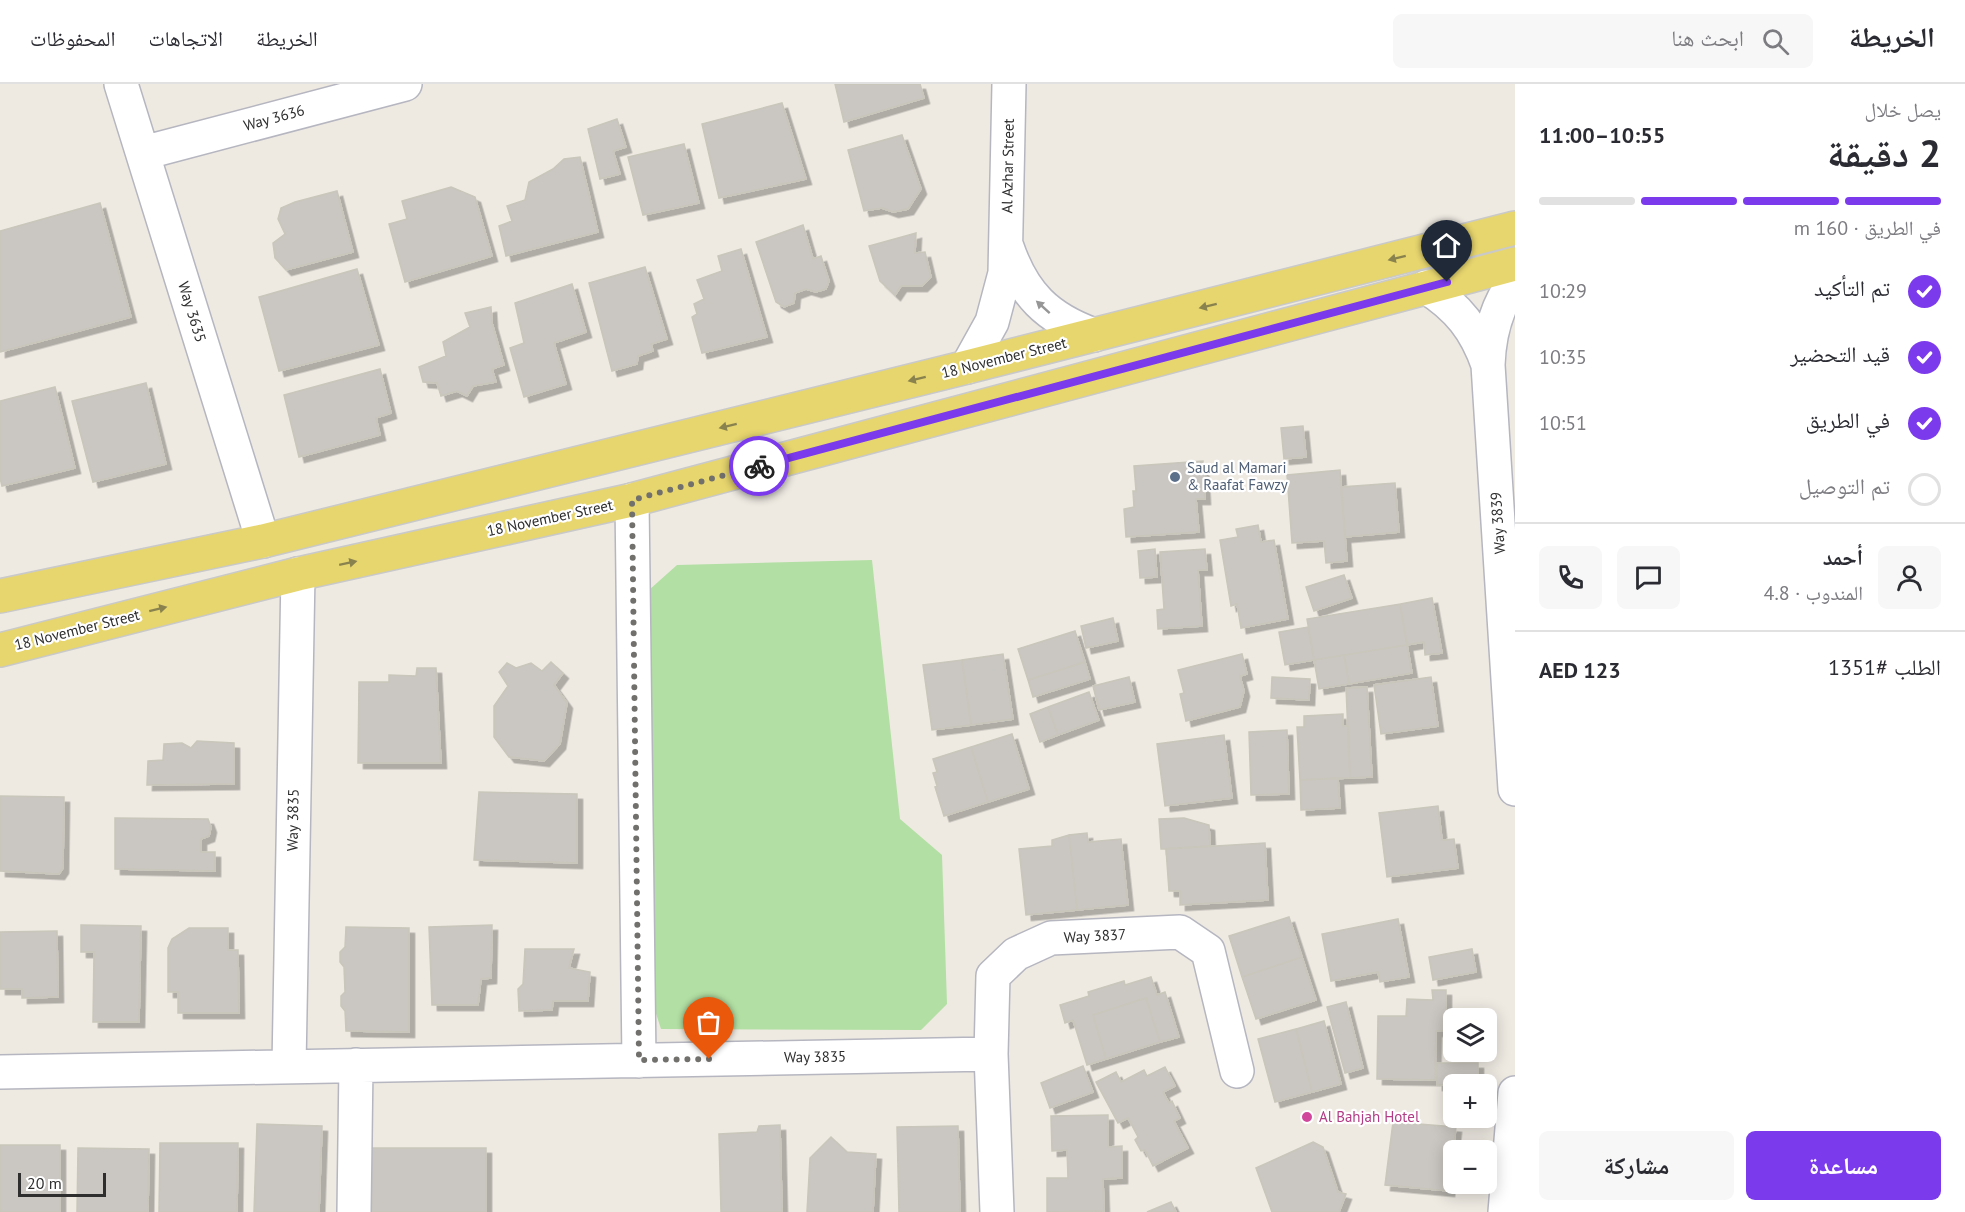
<!DOCTYPE html>
<html lang="ar">
<head>
<meta charset="utf-8">
<style>
  body { margin:0; font-family:"PT Sans","Noto Naskh Arabic",sans-serif; background:#f7f7f7; color:#2b2b33; direction:rtl; height:100vh; display:flex; flex-direction:column; font-size:22px; white-space:nowrap }
  * { box-sizing:border-box; margin:0 }
  p { font-size:20px; color:#7c7c81 }
  .icon { flex:none; width:33px; height:33px; fill:none; stroke:currentColor; stroke-width:2; stroke-linecap:round; stroke-linejoin:round }
  .map { position:relative; flex:1; overflow:hidden; direction:ltr }
  .panel { display:flex; flex-direction:column; background:#fff; width:450px }
  .panel>* { flex:none }
  .controls { position:absolute; left:1443px; top:924px; display:grid; gap:12px }
  .controls a { display:grid; place-items:center; width:54px; height:54px; border-radius:9px; background:#fff; box-shadow:0 3px 15px #0003; font-size:30px }
  .scale { position:absolute; left:18px; bottom:15px; width:88px; box-sizing:border-box; padding-left:6px; border:3px solid #2e2e2e; border-top:0; font-size:16px; line-height:21px; white-space:nowrap; color:#2e2e2e; -webkit-text-stroke:4px #fff; paint-order:stroke }
  .pin { position:absolute; display:grid; place-items:center; width:51px; height:51px; color:#fff; margin:-62px -26px; border-radius:50% 50% 50% 0; rotate:-45deg; box-shadow:0 0 6px #0007 }
  .pin .icon { rotate:45deg }
  .courier { position:absolute; display:grid; place-items:center; width:60px; height:60px; margin:-30px; border:4px solid #7c3aed; border-radius:50%; background:#fff; color:#222; box-shadow:0 2px 8px #0007 }
  .head em { font-style:normal; font-weight:700 }
  .head div { display:flex; flex-direction:column-reverse }
  .head { display:flex; align-items:center; justify-content:space-between; height:102px; padding:0 24px }
  h1 { font-size:39px; font-weight:700; line-height:45px }
  .bar { display:grid; grid-template-columns:repeat(4,1fr); gap:9px 6px; align-content:center; height:72px; padding:0 24px }
  .bar i { height:8px; border-radius:4px; background:#e1e1e2 }
  .bar .selected { background:#7c3aed }
  .bar p { grid-column:span 4 }
  .line { display:flex; align-items:center; gap:15px; padding:0 24px; border-top:2px solid #e1e1e2 }
  .line div { flex:1 }
  .round { display:grid; place-items:center; flex:none; width:63px; height:63px; border-radius:9px; background:#f7f7f7 }
  ol { padding:0 24px; list-style:none }
  li { display:flex; align-items:center; gap:18px; height:66px }
  li p { margin-inline-start:auto }
  li .icon { padding:6px; border-radius:50%; background:#7c3aed; color:#fff; stroke-width:4 }
  li:last-child { color:#7c7c81 }
  li i { width:33px; height:33px; border:3px solid #e1e1e2; border-radius:50% }
  .button { display:flex; gap:12px; margin-top:auto; padding:12px 24px }
  .button a { flex:1; height:69px; border-radius:9px; background:#7c3aed; color:#fff; font-size:24px; font-weight:700; line-height:69px; text-align:center }
  .button a+a { background:#f7f7f7; color:#2b2b33 }
  header { display:flex; align-items:center; gap:36px; box-sizing:border-box; height:84px; padding:0 30px; background:#fff; border-bottom:2px solid #e1e1e2 }
  header strong { font-size:28px }
  nav { display:flex; gap:33px; margin-inline-start:auto; font-size:21px }
  .search { width:420px; height:54px; background:#f7f7f7; display:flex; align-items:center; gap:15px; box-sizing:border-box; padding:0 21px; border-radius:9px; color:#7c7c81; font-size:22px }
  main { display:flex; flex:1; min-height:0 }
  .map>svg:first-child { display:block }
  .green { fill:#b2dfa3 }
  .building { fill:#cac6c1; stroke:#c9c6bb; stroke-width:1.5; filter:url(#shadow) }
  .lines { fill:none; stroke-linecap:round; stroke-linejoin:round }
  .minor-casing { stroke:#b5b6c0; stroke-width:36 }
  .major-casing { stroke:#c9c9c9; stroke-width:36 }
  .minor { stroke:#fff; stroke-width:33 }
  .major { stroke:#e7d66e; stroke-width:33 }
  .oneway { fill:#8a824e }
  .oneway2 { fill:#969696 }
  .done { stroke:#71706d; stroke-width:6; stroke-dasharray:0 10.8 }
  .route { stroke:#7c3aed; stroke-width:8 }
  .service-dot { fill:#5c6f8a; stroke:#fff; stroke-width:2 }
  .hotel-dot { fill:#d1479c; stroke:#fff; stroke-width:2 }
  .labels { text-anchor:middle; stroke-width:4.5; stroke-linejoin:round; paint-order:stroke }
  .street-label { font-size:15px; fill:#2e2e2e; stroke:#fff }
  .service-label { font-size:15px; fill:#4e5e75; stroke:#fff; text-anchor:start }
  .hotel-label { font-size:15px; fill:#b23c85; stroke:#fff; text-anchor:start }
</style>
</head>
<body>
<header>
<strong>الخريطة</strong>
<div class="search"><svg class="icon" aria-label="search" viewBox="0 0 24 24"><circle cx="10" cy="10" r="6"/><path d="M15 15l6 6"/></svg>ابحث هنا</div>
<nav><a>الخريطة</a><a>الاتجاهات</a><a>المحفوظات</a></nav>
</header>
<main>
<section class="panel">
<div class="head"><div><h1>2 دقيقة</h1><p>يصل خلال</p></div><em>10:55–11:00</em></div>
<div class="bar"><i class="selected"></i><i class="selected"></i><i class="selected"></i><i></i><p>في الطريق · 160 m</p></div>
<ol>
<li><svg class="icon" aria-label="check" viewBox="0 0 24 24"><path d="M5 12l5 5 9-10"/></svg>تم التأكيد<p>10:29</p></li>
<li><svg class="icon" aria-label="check" viewBox="0 0 24 24"><path d="M5 12l5 5 9-10"/></svg>قيد التحضير<p>10:35</p></li>
<li><svg class="icon" aria-label="check" viewBox="0 0 24 24"><path d="M5 12l5 5 9-10"/></svg>في الطريق<p>10:51</p></li>
<li><i></i>تم التوصيل</li>
</ol>
<div class="line" style="height:108px"><a class="round"><svg class="icon" aria-label="person" viewBox="0 0 24 24"><circle cx="12" cy="8" r="4"/><path d="M4 21q1-7 8-7t8 7"/></svg></a><div><b>أحمد</b><p>المندوب · 4.8</p></div><a class="round"><svg class="icon" aria-label="chat" viewBox="0 0 24 24"><path d="M4 5h16v11H9l-5 4z"/></svg></a><a class="round"><svg class="icon" aria-label="phone" viewBox="0 0 24 24"><path d="M5 4h4l2 5-3 2q2 4 5 5l2-3 5 2v4C11 20 4 13 5 4z"/></svg></a></div>
<div class="line" style="height:78px"><div>الطلب #1351</div><b>AED 123</b></div>
<div class="button"><a>مساعدة</a><a>مشاركة</a></div>
</section>
<div class="map">
<svg width="1515" height="1128" viewBox="0 0 1515 1128">
  <defs>
    <filter id="shadow"><feDropShadow dx="5.5" dy="5.5" stdDeviation="0" flood-color="#0004"/></filter>
  </defs>
  <rect width="100%" height="100%" fill="#eeeae2"/>
  <!-- green -->
  <path class="green" d="M872,476l28,259 42,36 5,149 -26,26 -260,-1 -9,-28 -3,-411 28,-25z"/>
  <!-- building -->
  <path class="building" d="M835,0h85l4,14 -80,24z
    M782,19l24,76 -87,19 -17,-74z
    M617,35l9,28 -13,4 7,23 -20,5 -12,-50z
    M902,51l19,54 -13,20 -15,3 -11,-4 -18,3 -16,-61z
    M684,60l15,59 -56,12 -15,-58z
    M580,73l18,75 -92,24 -7,-30 13,-5 -5,-15 18,-6 4,-18 24,-13 11,-10z
    M451,103l24,10 17,59 -87,26 -16,-58 18,-5 -5,-18z
    M337,107l16,61 -67,18 -11,-12 -2,-15 12,-9 -7,-15 3,-11 14,-6z
    M100,119l31,114 -131,35v-121z
    M803,141l10,34 8,-3 8,25 -3,8 -10,3 -10,-3 -11,4 -1,10 -10,4 -8,-5 -20,-60z
    M916,149l-1,20 10,-1 6,25 -9,9h-21l-6,9 -15,-14 -11,-35z
    M741,165l26,88 -65,16 -10,-36 5,-3 -3,-10 10,-5 -7,-19 25,-9 -4,-15z
    M645,183l22,72 -16,5 2,7 -15,5 -1,8 -25,7 -23,-88z
    M357,185l22,76 -100,26 -20,-74z
    M572,200l14,48 -32,11 12,41 -42,13 -14,-49 14,-5 -9,-40z
    M491,223l1,16 12,42 -12,4 4,13 -23,4 -6,10 -10,-5 -16,5 -4,-13 -14,-1 -4,-15 27,-11 -3,-14 27,-15 -5,-14z
    M380,285l11,44 -15,5 4,17 -81,22 -15,-62z
    M146,299l20,81 -73,18 -21,-81z
    M55,303l20,81 -73,18 -2,-8v-77z
    M1303,342l3,31 -22,2 -3,-31z
    M1203,377l2,38h-9l3,33 -73,5 -2,-28 10,-2 -1,-16h3l-2,-25z
    M1340,386l7,91 -21,2 -2,-22 -32,2 -5,-68z
    M1395,399l4,49 -54,5 -4,-50z
    M1258,441l3,17 13,-2 14,79 -47,9 -4,-24 -6,2 -11,-66 18,-3 -2,-8z
    M1155,465l2,28 -17,1 -2,-27z
    M1205,465l2,21h-9l4,56 -44,3 -1,-19 7,-1 -4,-57z
    M1344,491l8,23 -38,13 -8,-24z
    M1432,514l10,55 -17,2 -1,-13 -17,3 -7,-41z
    M1400,520l7,41 -93,15 -7,-41z
    M1113,534l5,23 -32,7 -5,-22z
    M1308,543l6,33 -29,5 -6,-33z
    M1075,547l10,31 -57,18 -10,-31z
    M1407,561l5,28 -63,11 -5,-29z
    M1003,570l10,65 -42,6 -9,-65z
    M1242,570l5,20 -7,2 4,15 -4,16 -54,14 -6,-27 4,-1 -6,-23z
    M1344,571l5,29 -30,5 -5,-29z
    M962,576l9,65 -39,5 -9,-65z
    M551,578l12,11 -9,12 13,18 -7,41 -16,17 -35,-4 -15,-20v-31l14,-20 -9,-14 8,-9 9,5 15,-5 11,8z
    M1085,578l5,17 -57,18 -5,-17z
    M417,584h19l5,95h-83l1,-81h30v-7l27,1z
    M1129,593l6,25 -36,8 -6,-24z
    M1272,593l38,2 -1,21 -38,-2z
    M1431,593l7,49 -57,8 -7,-49z
    M1367,603l5,90 -22,1 -4,-90z
    M1089,608l10,28 -41,15 -10,-28z
    M1048,623l10,28 -18,7 -10,-28z
    M1343,630v12h5l2,52 -50,2 -3,-53h7v-11z
    M1287,646l2,64 -38,1 -2,-63z
    M1012,650l17,55 -41,13 -17,-55z
    M1224,651l8,63 -67,8 -8,-62z
    M197,657l37,2v41l-87,1 1,-24 15,-1 1,-16 18,-1 9,5z
    M971,663l17,55 -44,14 -9,-29 2,-1 -4,-13 4,-1 -4,-13z
    M1338,694l2,30 -39,2 -1,-30z
    M479,708l98,2v69l-103,-3z
    M0,712l64,1 -1,71 -4,6 -59,-3z
    M1438,722l4,34 12,-1 4,29 -71,9 -8,-64z
    M115,734l93,1 3,8 -2,9 -8,3v13h14v19l-100,-2z
    M1184,734l25,7 1,21 -49,3 -2,-30z
    M1087,749l1,9 33,-3 7,66 -51,5 -8,-75z
    M1069,751l8,75 -51,5 -7,-66 33,-3v-6z
    M1265,759l3,57 -88,5v-14h-11l-3,-42z
    M1289,833l13,40 -60,20 -13,-41z
    M1398,835l11,58 -29,5 -2,-10 -47,9 -9,-47z
    M81,841l60,1 -2,96h-46l1,-70h-13z
    M492,841l-1,53 -10,1 -3,26h-46l-3,-78z
    M346,843l63,1v104l-63,-1 -1,-20 -4,-5v-10l4,-4 -1,-25 -4,-5v-10l5,-5z
    M189,844h39v22h10l1,63h-61v-21h-10v-44l4,-9z
    M57,847l1,66 -36,1v-9h-22v-57z
    M525,865h49l-5,19 21,4 -2,29h-35l-1,9 -33,1 -1,-22 5,-5z
    M1472,865l4,23 -43,8 -4,-23z
    M1302,873l14,43 -60,19 -14,-42z
    M1151,893l6,18 8,-3 14,45 -19,5 -14,-44 -53,17 13,44 -19,6 -14,-45 -8,3 -5,-18 29,-9 -1,-4 36,-11 1,4z
    M1432,906h14v40l-10,1 -1,49 -58,-1 1,-63h28l1,-17 26,1z
    M1146,914l14,44 -54,17 -13,-44z
    M1346,918l17,66 -18,5 -18,-66z
    M1324,937l17,63 -29,8 -16,-63z
    M1296,945l16,63 -37,10 -17,-63z
    M1437,979h41v21l-41,1z
    M1083,982l10,26 -43,16 -9,-25z
    M1165,983l10,19 -12,6 6,11 3,-2 8,17 -6,3 14,27 -35,18 -8,-16 -4,1 -6,-11 3,-3 -10,-19 -10,5 -22,-41 20,-10 5,10 23,-12 3,6z
    M1108,1031v32l14,-1v32l-19,1 1,32 -57,1v-34h21l-1,-28 -15,1 -1,-35z
    M1393,1038l63,5 -7,64 -64,-6z
    M257,1040l65,2 -3,86h-65z
    M780,1041l2,87h-61l-2,-78 38,-2 2,-6z
    M958,1042l2,86h-61l-2,-85z
    M831,1053l16,15 29,2 -3,58h-66l3,-54z
    M1313,1058l10,5 15,45 8,2 -7,18h-67l-16,-44z
    M160,1059h78l-1,69h-78z
    M0,1061h60v67h-60z
    M78,1064l71,1 -1,63h-71z
    M370,1064h116v64h-116z
    M1171,1118l5,10h-29z"/>
  <g class="lines">
    <defs>
      <path id="minor" d="M121,0l142,457
        M143,69l262,-69
        M1007,163c16,47 40,71 87,88
        M1515,197c-19,25 -26,54 -27,84l27,424
        M1426,203c32,20 50,43 62,78
        M967,283l25,-45 13,-49 4,-189
        M632,416l7,561
        M289,982l9,-492
        M0,988l991,-18
        M354,1128l2,-147
        M997,1128l-6,-158 2,-78 23,-22 35,-16 129,-6 28,19 29,120
        M1505,1128l10,-119"/>
      <path id="major" d="M0,512l263,-55 704,-174 548,-139
        M0,566l298,-76 334,-74 883,-236"/>
    </defs>
    <!-- minor casing -->
    <use href="#minor" class="minor-casing"/>
    <!-- major casing -->
    <use href="#major" class="major-casing"/>
    <!-- minor -->
    <use href="#minor" class="minor"/>
    <!-- major -->
    <use href="#major" class="major"/>
  </g>
  <!-- one-way arrows -->
  <defs><path id="oneway-solid" d="M-6-.8H1V-3.2L6.5 0L1 3.2V.8H-6Z" transform="scale(1.5)"/></defs>
  <g class="oneway">
    <use href="#oneway-solid" transform="translate(1397 174) rotate(166)"/>
    <use href="#oneway-solid" transform="translate(1208 222) rotate(166)"/>
    <use href="#oneway-solid" transform="translate(917 295) rotate(166)"/>
    <use href="#oneway-solid" transform="translate(728 342) rotate(166)"/>
    <use href="#oneway-solid" transform="translate(348 479) rotate(-12)"/>
    <use href="#oneway-solid" transform="translate(158 525) rotate(-14)"/>
  </g>
  <use class="oneway2" href="#oneway-solid" transform="translate(1043 223) rotate(-138)"/>
  <g class="lines">
    <!-- done -->
    <path class="done" d="M709,975l-70,1 -7,-560 127,-34"/>
    <!-- route -->
    <path class="route" d="M759,382l688,-184"/>
  </g>
  <!-- markers -->
  <circle class="service-dot" cx="1175" cy="393" r="6"/>
  <circle class="hotel-dot" cx="1307" cy="1033" r="6"/>
  <g class="labels">
    <!-- street labels -->
    <g class="street-label">
      <text transform="translate(274 34) rotate(-15)" y="5">Way 3636</text>
      <text transform="translate(1008 82) rotate(-89)" y="5">Al Azhar Street</text>
      <text transform="translate(192 228) rotate(73)" y="5">Way 3635</text>
      <text transform="translate(1004 274) rotate(-14)" y="5">18 November Street</text>
      <text transform="translate(550 434) rotate(-12)" y="5">18 November Street</text>
      <text transform="translate(1498 439) rotate(-94)" y="5">Way 3839</text>
      <text transform="translate(77 546) rotate(-14)" y="5">18 November Street</text>
      <text transform="translate(293 736) rotate(-89)" y="5">Way 3835</text>
      <text transform="translate(1095 852) rotate(-3)" y="5">Way 3837</text>
      <text transform="translate(815 973) rotate(-1)" y="5">Way 3835</text>
    </g>
    <!-- service labels -->
    <g class="service-label">
      <text x="1187" y="389">Saud al Mamari<tspan x="1187" dy="17">&amp; Raafat Fawzy</tspan></text>
    </g>
    <!-- hotel labels -->
    <g class="hotel-label">
      <text x="1319" y="1038">Al Bahjah Hotel</text>
    </g>
  </g>
</svg>
<div class="controls">
<a><svg class="icon" aria-label="layers" viewBox="0 0 24 24"><path d="M12 4l9 5-9 5-9-5zM3 14l9 5 9-5"/></svg></a>
<a>+</a>
<a>−</a>
</div>
<div class="scale">20 m</div>
<div class="pin" style="left:709px;top:975px;background:#ea580c"><svg class="icon" aria-label="bag" viewBox="0 0 24 24"><path d="M5 8h14l-1 12H6zM9 8a3 3 0 0 1 6 0"/></svg></div>
<div class="pin" style="left:1447px;top:198px;background:#1f2937"><svg class="icon" aria-label="home" viewBox="0 0 24 24"><path d="M3 11l9-7 9 7M6 9v11h12V9"/></svg></div>
<div class="courier" style="left:759px;top:382px"><svg class="icon" aria-label="bike" viewBox="0 0 24 24"><circle cx="6" cy="16" r="4"/><circle cx="18" cy="16" r="4"/><path d="M6 16l4-8h5l3 8M10 8l3 8H6M13 5h3"/></svg></div>
</div>
</main>
</body>
</html>
